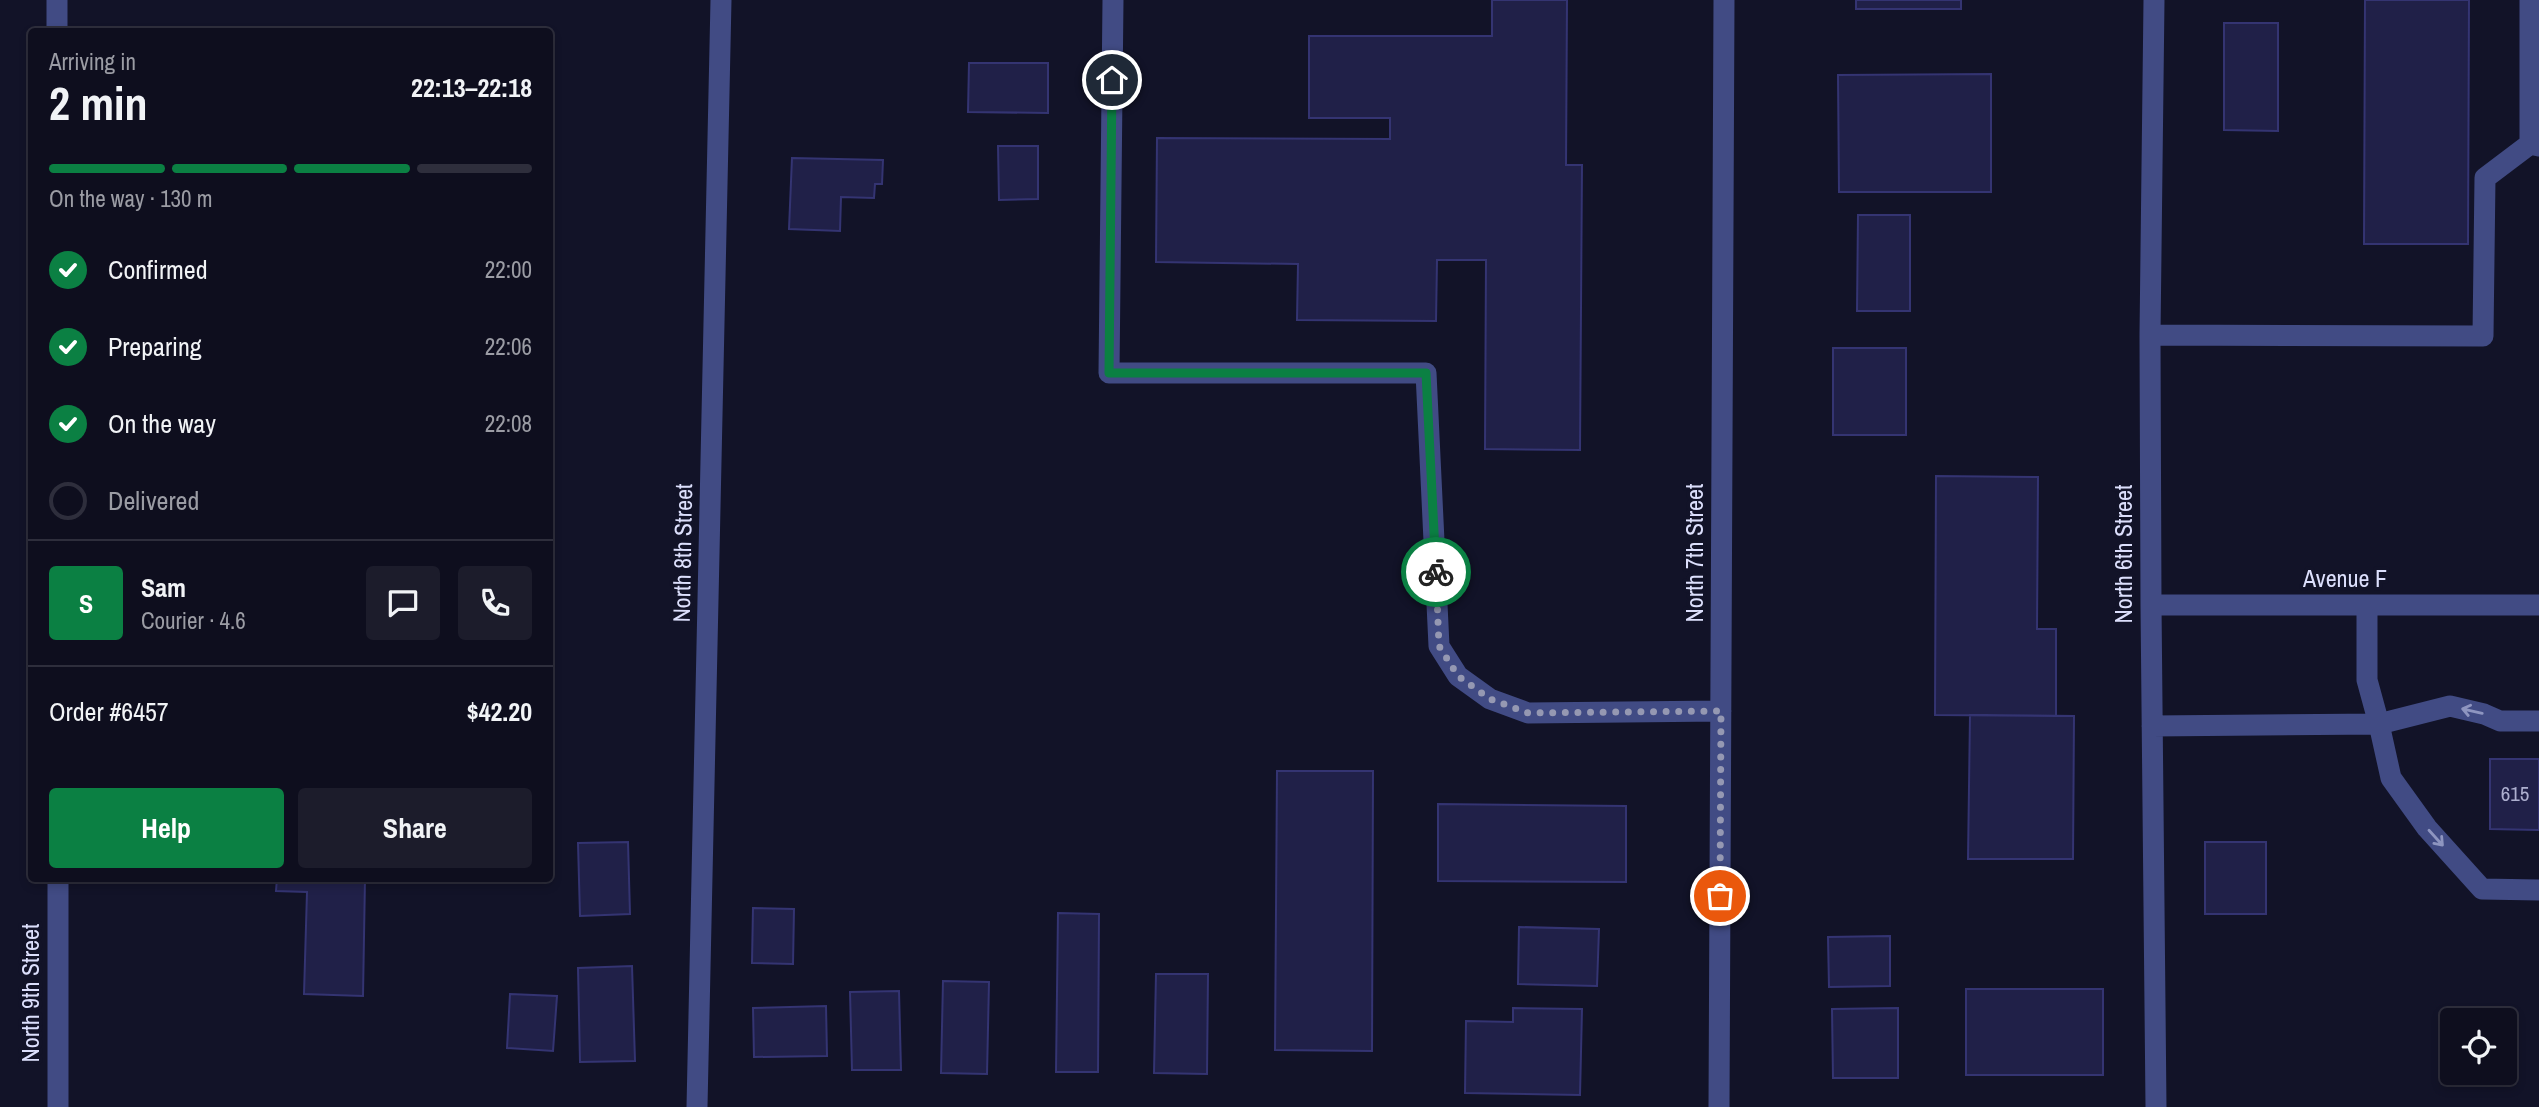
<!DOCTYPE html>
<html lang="en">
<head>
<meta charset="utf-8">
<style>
  body { margin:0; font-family:"Archivo Narrow",sans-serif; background:#1c1c2b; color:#f1f3f6; height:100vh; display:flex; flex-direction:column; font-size:26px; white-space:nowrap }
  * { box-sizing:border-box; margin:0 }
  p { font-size:23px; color:#9b9ca4 }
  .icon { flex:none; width:38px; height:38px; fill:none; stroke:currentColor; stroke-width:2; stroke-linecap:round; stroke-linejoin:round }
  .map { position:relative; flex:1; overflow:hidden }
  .details { position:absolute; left:28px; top:28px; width:525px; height:854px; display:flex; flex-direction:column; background:#0e0e1e; border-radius:7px; box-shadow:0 4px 10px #0003,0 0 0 2px #2e2e3c }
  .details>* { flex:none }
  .controls { position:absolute; left:2440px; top:1008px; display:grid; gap:14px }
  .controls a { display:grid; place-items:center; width:77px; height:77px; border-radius:7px; background:#0e0e1e; box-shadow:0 4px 10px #0003,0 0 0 2px #2e2e3c; font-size:35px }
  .pin { position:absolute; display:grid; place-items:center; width:60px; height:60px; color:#fff; margin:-30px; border:4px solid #fff; border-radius:50%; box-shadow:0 2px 7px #0007 }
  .courier { position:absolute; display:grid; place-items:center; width:70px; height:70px; margin:-35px; border:5px solid #0b8043; border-radius:50%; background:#fff; color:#222; box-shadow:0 2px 9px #0007 }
  .summary em { font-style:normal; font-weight:800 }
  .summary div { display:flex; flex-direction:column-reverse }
  .summary { display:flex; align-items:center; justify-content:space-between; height:119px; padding:0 21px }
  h1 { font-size:46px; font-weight:800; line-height:52px }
  .bar { display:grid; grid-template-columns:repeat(4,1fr); gap:10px 7px; align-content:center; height:84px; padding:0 21px }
  .bar i { height:9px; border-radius:5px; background:#2e2e3c }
  .bar .active { background:#0b8043 }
  .bar p { grid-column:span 4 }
  .line { display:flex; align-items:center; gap:18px; padding:0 21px; border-top:2px solid #2e2e3c }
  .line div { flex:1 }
  .round { display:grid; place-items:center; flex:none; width:74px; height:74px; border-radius:7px; background:#1c1c2b }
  ol { padding:0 21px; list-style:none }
  li { display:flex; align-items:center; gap:21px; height:77px }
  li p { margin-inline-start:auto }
  li .icon { padding:7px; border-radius:50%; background:#0b8043; color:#fff; stroke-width:4 }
  li:last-child { color:#9b9ca4 }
  li i { width:38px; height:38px; border:4px solid #2e2e3c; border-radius:50% }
  .button { display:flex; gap:14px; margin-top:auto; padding:14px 21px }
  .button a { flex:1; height:80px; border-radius:7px; background:#0b8043; color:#fff; font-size:28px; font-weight:800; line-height:80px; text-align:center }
  .button a+a { background:#1c1c2b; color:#f1f3f6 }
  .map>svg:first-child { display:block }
  .building { fill:#202048; stroke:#343472; stroke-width:2 }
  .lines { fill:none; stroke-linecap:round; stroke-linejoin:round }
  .minor { stroke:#414b84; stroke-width:21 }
  .oneway { stroke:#8e95c0 }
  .done { stroke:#9598b2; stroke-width:7; stroke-dasharray:0 12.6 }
  .route { stroke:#0b8043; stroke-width:9 }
  .labels { text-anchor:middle; stroke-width:7; stroke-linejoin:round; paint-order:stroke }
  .number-label { font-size:21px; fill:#adafcf }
  .street-label { font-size:24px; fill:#dcdffc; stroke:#121328 }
</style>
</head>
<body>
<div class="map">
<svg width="2539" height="1107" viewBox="0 0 2539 1107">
  <rect width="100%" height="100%" fill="#121328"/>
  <!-- building -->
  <path class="building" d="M1492,0h75l-1,165h16l-2,285 -95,-1 1,-189h-49l-1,61 -139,-1 1,-56 -142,-2 1,-124 233,1v-21h-81v-82h183z
    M1856,0h105v9h-105z
    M2365,0h104l-1,244h-104z
    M2224,23h54v108l-54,-1z
    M969,63h79v50l-80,-1z
    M1991,74v118h-152l-1,-117z
    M998,146h40v53l-39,1z
    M792,158l91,2 -1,24h-7l-1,14 -33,-1 -1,34 -51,-2z
    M1858,215h52v96h-53z
    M1833,348h73v87h-73z
    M1936,476l102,1 -1,152h19v87l-121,-1z
    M1970,715l104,1 -1,143h-105z
    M2490,759h49v71l-49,-1z
    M1277,771h96l-1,280 -97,-1z
    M1438,804l188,2v76l-188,-1z
    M628,842l2,72 -50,2 -2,-73z
    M2205,842h61v72h-61z
    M277,878h88l-2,118 -59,-2 3,-102 -31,-1z
    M753,908l41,1 -1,55 -41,-1z
    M1058,913l41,1 -1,158h-42z
    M1519,927l80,2 -2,57 -79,-2z
    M1890,936v50l-61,1 -1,-50z
    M632,966l3,95 -55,1 -2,-94z
    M1156,974h52l-1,100 -53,-1z
    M943,981l46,1 -2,92 -46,-1z
    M1966,989h137v86h-137z
    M899,991l2,79h-49l-2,-78z
    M510,994l47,2 -4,55 -46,-3z
    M826,1006l1,50 -73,1 -1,-49z
    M1513,1008l69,1 -2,86 -115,-2 1,-72 47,1z
    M1898,1008v70h-65l-1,-69z"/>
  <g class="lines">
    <!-- minor -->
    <path class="minor" d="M57,0v32
      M1113,0l-4,373h317l13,273 19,30 32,23 38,14 193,-2
      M2154,0l-4,335 1,270 5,502
      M2530,0v144l9,2
      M2150,335l333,1 2,-158 45,-34
      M2151,605h388
      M2539,721h-39l-16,-7 -34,-8 -71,18 12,54 36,50 55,61 57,1
      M2152,726l227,-2 -12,-44v-75
      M58,878v229
      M697,1107l24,-1107
      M1719,1107l5,-1107"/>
  </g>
  <!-- one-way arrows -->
  <defs><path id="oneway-shaft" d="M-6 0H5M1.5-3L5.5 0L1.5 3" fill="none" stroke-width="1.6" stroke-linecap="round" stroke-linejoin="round" transform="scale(1.75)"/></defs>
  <g class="oneway">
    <use href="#oneway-shaft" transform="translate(2472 711) rotate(-167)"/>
    <use href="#oneway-shaft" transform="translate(2436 838) rotate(48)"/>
  </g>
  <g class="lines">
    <!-- done -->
    <path class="done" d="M1436,572l3,74 19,30 32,23 38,14 193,-2 -1,185"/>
    <!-- route -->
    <path class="route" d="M1112,80l-3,293h317l10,199"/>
  </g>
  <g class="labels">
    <!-- number labels -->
    <g class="number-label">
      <text x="2515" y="801">615</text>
    </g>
    <!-- street labels -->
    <g class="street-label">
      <text transform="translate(683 553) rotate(-89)" y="8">North 8th Street</text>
      <text transform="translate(1695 553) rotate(-90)" y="8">North 7th Street</text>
      <text transform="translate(2124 554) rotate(-90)" y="8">North 6th Street</text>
      <text x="2345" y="587">Avenue F</text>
      <text transform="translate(31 993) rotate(-90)" y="8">North 9th Street</text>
    </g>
  </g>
</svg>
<div class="controls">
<a><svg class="icon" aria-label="locate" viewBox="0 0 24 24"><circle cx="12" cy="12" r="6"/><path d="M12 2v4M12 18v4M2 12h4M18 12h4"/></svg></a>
</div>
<div class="pin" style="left:1720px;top:896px;background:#ea580c"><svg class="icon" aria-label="bag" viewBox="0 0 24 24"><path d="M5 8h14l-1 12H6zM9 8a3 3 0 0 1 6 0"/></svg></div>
<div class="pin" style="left:1112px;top:80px;background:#1f2937"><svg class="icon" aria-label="home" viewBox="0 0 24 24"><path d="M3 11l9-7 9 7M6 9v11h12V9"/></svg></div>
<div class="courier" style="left:1436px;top:572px"><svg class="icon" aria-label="bike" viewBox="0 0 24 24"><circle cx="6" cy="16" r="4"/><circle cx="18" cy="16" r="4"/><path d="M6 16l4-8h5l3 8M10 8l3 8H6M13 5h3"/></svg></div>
<section class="details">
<div class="summary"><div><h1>2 min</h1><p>Arriving in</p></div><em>22:13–22:18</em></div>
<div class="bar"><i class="active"></i><i class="active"></i><i class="active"></i><i></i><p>On the way · 130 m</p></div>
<ol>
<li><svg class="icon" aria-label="check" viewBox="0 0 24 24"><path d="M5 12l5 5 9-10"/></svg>Confirmed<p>22:00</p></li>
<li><svg class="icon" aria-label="check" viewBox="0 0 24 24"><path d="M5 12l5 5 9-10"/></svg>Preparing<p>22:06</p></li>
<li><svg class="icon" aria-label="check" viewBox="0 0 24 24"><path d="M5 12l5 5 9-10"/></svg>On the way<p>22:08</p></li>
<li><i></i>Delivered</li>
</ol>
<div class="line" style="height:126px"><b class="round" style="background:#0b8043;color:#fff">S</b><div><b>Sam</b><p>Courier · 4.6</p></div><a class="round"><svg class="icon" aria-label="chat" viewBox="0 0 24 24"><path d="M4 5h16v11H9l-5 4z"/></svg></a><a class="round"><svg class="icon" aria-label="phone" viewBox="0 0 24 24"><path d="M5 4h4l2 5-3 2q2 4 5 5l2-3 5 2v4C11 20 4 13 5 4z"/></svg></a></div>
<div class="line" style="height:91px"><div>Order #6457</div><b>$42.20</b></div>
<div class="button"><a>Help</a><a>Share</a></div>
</section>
</div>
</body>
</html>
